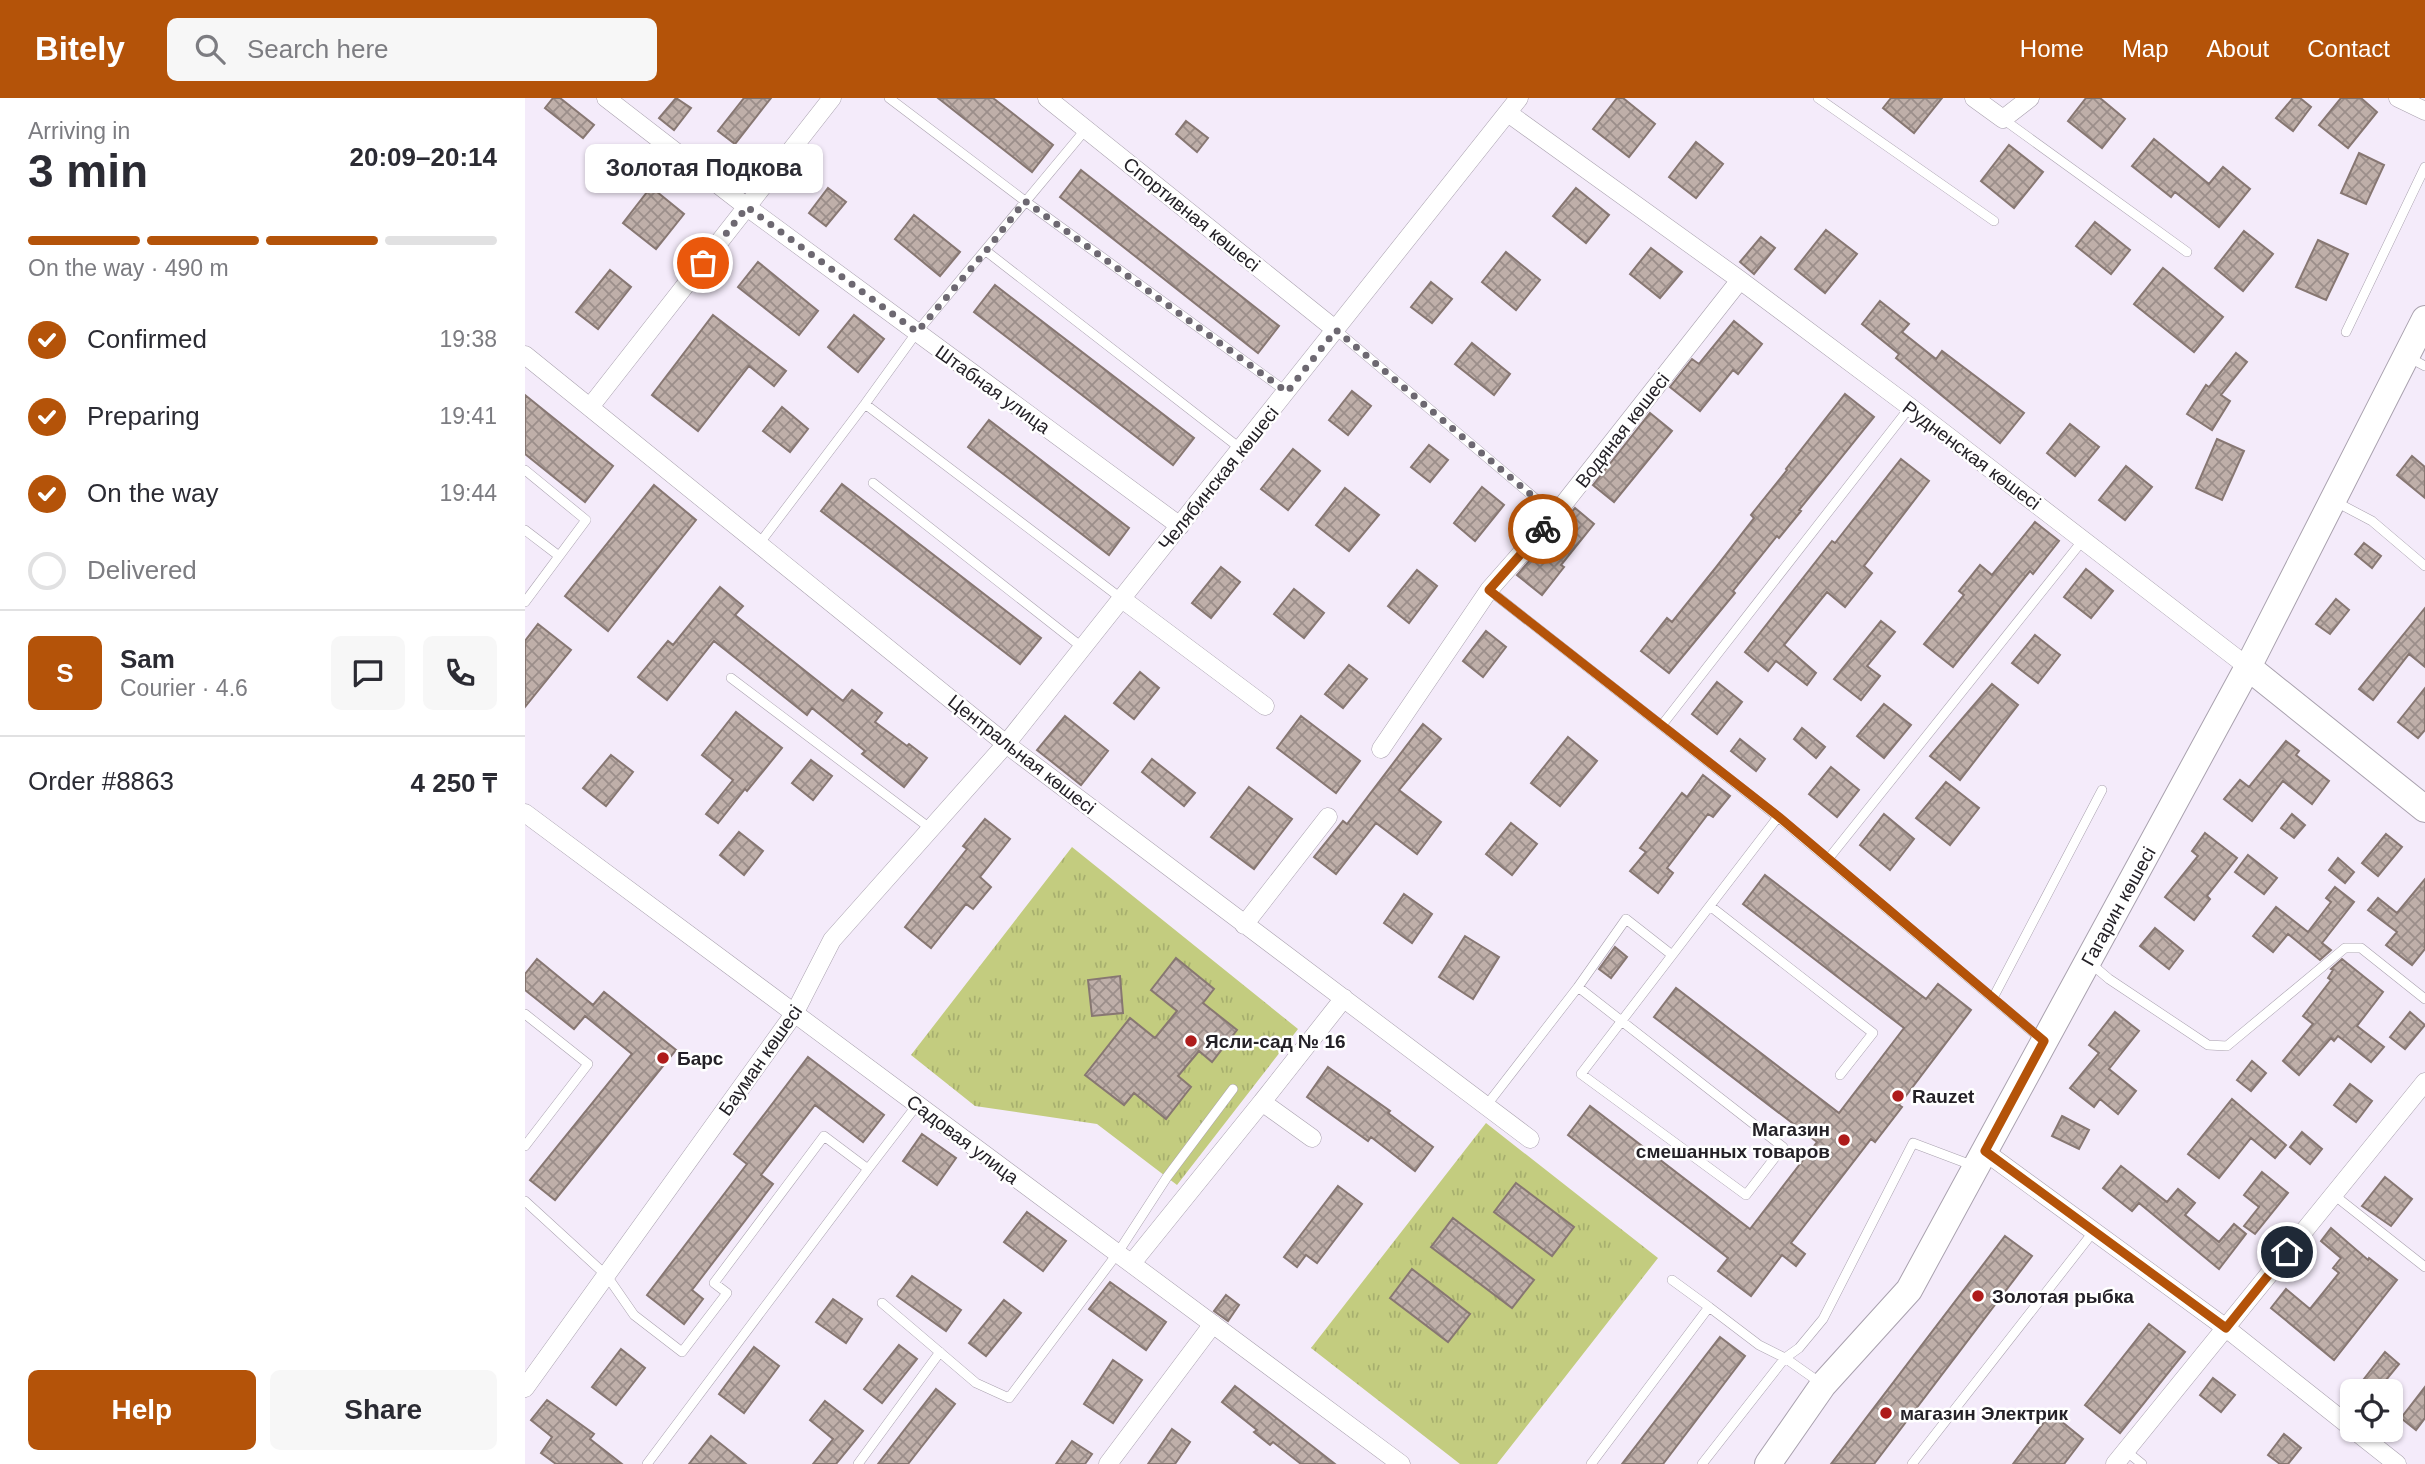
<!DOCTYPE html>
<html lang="en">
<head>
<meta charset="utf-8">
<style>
  body { margin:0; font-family:Arial,sans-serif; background:#f7f7f7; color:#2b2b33; height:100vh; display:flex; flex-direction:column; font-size:26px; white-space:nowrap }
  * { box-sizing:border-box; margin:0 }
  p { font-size:23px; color:#7c7c81 }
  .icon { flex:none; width:38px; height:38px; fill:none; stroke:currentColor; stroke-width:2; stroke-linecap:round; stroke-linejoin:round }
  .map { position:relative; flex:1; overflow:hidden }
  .details { display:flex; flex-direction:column; background:#fff; width:525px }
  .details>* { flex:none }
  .tools { position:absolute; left:1815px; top:1281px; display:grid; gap:14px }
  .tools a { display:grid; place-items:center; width:63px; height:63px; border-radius:10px; background:#fff; box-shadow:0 2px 5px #0004; font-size:35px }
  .pin { position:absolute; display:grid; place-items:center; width:60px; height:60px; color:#fff; margin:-30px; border:4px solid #fff; border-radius:50%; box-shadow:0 2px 7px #0007 }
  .courier { position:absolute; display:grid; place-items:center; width:70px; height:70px; margin:-35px; border:5px solid #b45309; border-radius:50%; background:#fff; color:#222; box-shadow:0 2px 9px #0007 }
  .bubble { position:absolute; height:49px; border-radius:10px; background:#fff; box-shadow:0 2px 5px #0004; font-size:23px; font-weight:700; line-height:49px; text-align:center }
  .summary em { font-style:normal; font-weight:700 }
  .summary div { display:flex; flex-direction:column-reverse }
  .summary { display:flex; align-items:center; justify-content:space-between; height:119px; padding:0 28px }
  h1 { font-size:46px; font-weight:700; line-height:52px }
  .bar { display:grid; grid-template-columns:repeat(4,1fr); gap:10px 7px; align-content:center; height:84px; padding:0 28px }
  .bar i { height:9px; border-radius:5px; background:#e1e1e2 }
  .bar .current { background:#b45309 }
  .bar p { grid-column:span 4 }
  .line { display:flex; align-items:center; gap:18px; padding:0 28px; border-top:2px solid #e1e1e2 }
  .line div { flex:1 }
  .round { display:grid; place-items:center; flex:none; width:74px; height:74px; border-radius:10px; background:#f7f7f7 }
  ol { padding:0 28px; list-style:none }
  li { display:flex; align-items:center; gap:21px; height:77px }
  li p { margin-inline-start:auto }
  li .icon { padding:7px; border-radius:50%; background:#b45309; color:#fff; stroke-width:4 }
  li:last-child { color:#7c7c81 }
  li i { width:38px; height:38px; border:4px solid #e1e1e2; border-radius:50% }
  .button { display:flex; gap:14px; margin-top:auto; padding:14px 28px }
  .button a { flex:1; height:80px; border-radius:10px; background:#b45309; color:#fff; font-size:28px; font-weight:700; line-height:80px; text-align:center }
  .button a+a { background:#f7f7f7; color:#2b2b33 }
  header { display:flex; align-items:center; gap:42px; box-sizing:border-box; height:98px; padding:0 35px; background:#b45309; color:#fff }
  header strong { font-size:33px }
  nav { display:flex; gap:38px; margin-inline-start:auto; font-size:24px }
  .search { width:490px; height:63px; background:#f7f7f7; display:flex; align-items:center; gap:18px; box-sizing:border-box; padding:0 24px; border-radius:10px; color:#7c7c81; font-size:26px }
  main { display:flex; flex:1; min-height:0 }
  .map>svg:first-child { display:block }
  .grass { fill:url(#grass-tufts) }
  .building { fill:url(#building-cross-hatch); stroke:#877772; stroke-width:2 }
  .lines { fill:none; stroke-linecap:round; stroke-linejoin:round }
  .lane-casing { stroke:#a9a1ae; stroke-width:10 }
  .street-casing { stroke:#a9a1ae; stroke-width:19 }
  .secondary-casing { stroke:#a9a1ae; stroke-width:28 }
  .lane { stroke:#fff; stroke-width:9 }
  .street { stroke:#fff; stroke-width:18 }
  .secondary { stroke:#fff; stroke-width:26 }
  .done { stroke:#6d6871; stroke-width:7; stroke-dasharray:0 12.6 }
  .route { stroke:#b45309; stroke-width:9 }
  .poi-dot { fill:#ae1c1b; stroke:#fff; stroke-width:2.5 }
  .labels { text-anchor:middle; stroke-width:5; stroke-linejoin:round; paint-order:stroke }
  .street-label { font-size:19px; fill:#242127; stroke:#fff }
  .poi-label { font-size:19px; font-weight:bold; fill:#242127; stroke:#fff; text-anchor:start }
</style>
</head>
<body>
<header>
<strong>Bitely</strong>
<div class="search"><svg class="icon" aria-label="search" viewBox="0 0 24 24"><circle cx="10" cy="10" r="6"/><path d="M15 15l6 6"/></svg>Search here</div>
<nav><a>Home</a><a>Map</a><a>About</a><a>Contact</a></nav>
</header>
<main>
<section class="details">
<div class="summary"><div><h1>3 min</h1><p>Arriving in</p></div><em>20:09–20:14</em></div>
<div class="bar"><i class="current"></i><i class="current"></i><i class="current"></i><i></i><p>On the way · 490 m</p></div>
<ol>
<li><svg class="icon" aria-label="check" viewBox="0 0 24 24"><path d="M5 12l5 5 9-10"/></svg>Confirmed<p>19:38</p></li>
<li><svg class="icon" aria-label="check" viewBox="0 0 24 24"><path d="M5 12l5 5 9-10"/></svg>Preparing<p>19:41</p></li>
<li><svg class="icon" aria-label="check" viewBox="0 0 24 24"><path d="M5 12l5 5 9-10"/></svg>On the way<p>19:44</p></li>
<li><i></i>Delivered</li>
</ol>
<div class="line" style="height:126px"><b class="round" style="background:#b45309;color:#fff">S</b><div><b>Sam</b><p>Courier · 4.6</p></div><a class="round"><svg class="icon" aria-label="chat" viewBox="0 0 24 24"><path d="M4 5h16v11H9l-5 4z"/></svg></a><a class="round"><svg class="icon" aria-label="phone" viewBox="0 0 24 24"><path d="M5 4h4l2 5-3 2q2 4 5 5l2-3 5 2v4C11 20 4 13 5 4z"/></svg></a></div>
<div class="line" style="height:91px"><div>Order #8863</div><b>4 250 ₸</b></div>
<div class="button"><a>Help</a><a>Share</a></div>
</section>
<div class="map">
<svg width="1900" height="1366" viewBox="0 0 1900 1366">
  <defs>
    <pattern id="grass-tufts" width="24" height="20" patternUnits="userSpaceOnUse" patternTransform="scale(1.75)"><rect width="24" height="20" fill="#c3cc7f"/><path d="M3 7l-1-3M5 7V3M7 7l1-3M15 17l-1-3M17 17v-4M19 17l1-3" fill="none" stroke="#a7af6e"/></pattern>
    <pattern id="building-cross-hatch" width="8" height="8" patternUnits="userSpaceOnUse" patternTransform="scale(1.75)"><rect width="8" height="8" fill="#bfafa9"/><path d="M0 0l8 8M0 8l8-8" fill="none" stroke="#9b8e8a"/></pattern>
  </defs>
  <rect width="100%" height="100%" fill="#f4ebfa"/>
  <!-- grass -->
  <path class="grass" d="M547,749l226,182 -121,156 -80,-61 -122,-18 -64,-51z
    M961,1025l172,135 -161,206h-37l-149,-116z"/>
  <!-- building -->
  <path class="building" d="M28,0h7l34,27 -11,13 -38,-30z
    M151,0l15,10 -17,22 -15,-12z
    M219,0h27l-36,46 -17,-13z
    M413,0h55l60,47 -21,27z
    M1092,0h6l32,26 -26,33 -36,-28z
    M1366,0h51l-28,35 -31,-25z
    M1561,0h14l25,21 -23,29 -34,-27z
    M1768,0h7l11,9 -18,24 -17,-13z
    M1816,0h20l16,14 -29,36 -29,-23z
    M661,23l22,17 -11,14 -21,-18z
    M1629,41l55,45 14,-17 27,22 -31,38 -44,-35 -4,5 -39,-31z
    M1171,44l27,22 -27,34 -27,-21z
    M1484,47l34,27 -29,36 -33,-27z
    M1834,55l25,12 -18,39 -25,-11z
    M556,72l198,156 -21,27 -198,-156z
    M126,89l33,27 -28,35 -33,-26z
    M303,90l18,14 -20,24 -17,-13z
    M1051,90l33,27 -23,28 -33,-27z
    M389,117l46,37 -20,24 -45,-37z
    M1570,124l35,28 -19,24 -35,-28z
    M1301,132l31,24 -32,39 -30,-24z
    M1719,133l29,23 -30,37 -28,-23z
    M1236,139l14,11 -21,26 -14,-12z
    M1793,142l30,14 -22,46 -30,-13z
    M1126,150l31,24 -22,26 -30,-24z
    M981,154l34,28 -24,30 -34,-28z
    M233,164l60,49 -19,24 -61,-48z
    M1638,170l60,49 -29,35 -60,-48z
    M85,172l21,17 -33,42 -22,-17z
    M906,184l21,17 -20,24 -21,-16z
    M470,187l199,153 -21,27 -199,-153z
    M1355,203l29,23 -7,8 34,27 6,-8 82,62 -24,30 -104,-85 3,-4 -37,-30z
    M188,217l73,56 -12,15 -25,-20 -51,65 -46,-36z
    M329,217l30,24 -26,33 -30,-25z
    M1209,223l28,23 -24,30 -5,-4 -33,41 -30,-24 22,-28 7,5z
    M947,245l38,31 -16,21 -39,-31z
    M1711,255l11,9 -26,33 9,6 -18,29 -25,-16 19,-29 3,2z
    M827,293l19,15 -23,29 -19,-15z
    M1320,296l29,23 -75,93 2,1 -22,27 -2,-2 -44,55 2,2 -66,80 -28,-22 26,-33 5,4 45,-56 37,-48 -3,-3 36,-45 -1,-1z
    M0,297l88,71 -28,36 -60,-48z
    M257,309l26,22 -18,23 -27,-21z
    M1125,315l22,18 -58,71 -21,-17z
    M464,322l140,108 -20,27 -141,-108z
    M1545,326l29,23 -24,29 -28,-23z
    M1692,341l27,12 -22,49 -26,-12z
    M904,347l19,15 -18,22 -19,-15z
    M768,351l27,22 -32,39 -27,-21z
    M1887,358l13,11v31l-28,-23z
    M1376,361l28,22 -65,85 8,7 -27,34 -18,-15 -43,53 32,28 -9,12 -31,-24 -8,10 -23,-19 87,-111 3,2z
    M1601,368l26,21 -27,33 -26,-20z
    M317,386l199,154 -21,26 -199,-153z
    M129,387l42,35 -88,111 -43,-35z
    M957,389l22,18 -29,36 -21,-18z
    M820,390l34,27 -30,36 -33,-26z
    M1050,410l19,16 -33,41 3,2 -22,28 -25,-20z
    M1510,424l24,19 -26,33 -3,-3 -77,96 -29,-23 40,-49 -5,-4 21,-26 12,10z
    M1839,445l17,13 -9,12 -17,-14z
    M696,469l19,15 -29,36 -19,-15z
    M1561,471l27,22 -22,27 -27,-21z
    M892,472l20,16 -28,37 -21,-17z
    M195,489l23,19 -8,9 108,86 9,-11 30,23 -7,9 32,24 2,-2 18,14 -23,29 -42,-33 3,-3 -53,-43 -5,7 -93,-74 -47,59 -29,-23 30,-36 5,4z
    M769,491l30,24 -20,25 -30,-24z
    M1811,501l13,11 -19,24 -14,-10z
    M1900,510v59l-16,-13 -36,46 -14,-11z
    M1356,523l14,11 -28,34 13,10 -19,24 -27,-21z
    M13,526l33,26 -46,57v-66z
    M961,533l20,16 -23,30 -20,-16z
    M1510,537l25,20 -22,28 -26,-20z
    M824,567l18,14 -24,29 -18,-14z
    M615,574l19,16 -25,31 -20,-16z
    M1192,584l25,20 -25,32 -25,-20z
    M1467,586l26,21 -58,75 -30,-24z
    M1900,590v42l-7,8 -20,-16z
    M1359,606l27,21 -27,33 -27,-22z
    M211,614l46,36 -35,43 -2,-2 -27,34 -12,-9 27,-34 -31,-25z
    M540,618l43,35 -27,34 -44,-35z
    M776,618l59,45 -24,32 -59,-45z
    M898,626l18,15 -42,51 42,32 -24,32 -41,-31 -40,51 -22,-17 29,-36 4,3z
    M1277,630l23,19 -9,11 -22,-19z
    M1043,639l29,24 -37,45 -29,-23z
    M1215,641l25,20 -9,12 -25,-20z
    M1761,643l13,10 -3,4 33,26 -17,23 -29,-23 -31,40 -28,-22 16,-19 9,7z
    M86,657l22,17 -27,34 -23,-18z
    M627,661l43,34 -11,13 -42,-34z
    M286,662l21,16 -19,24 -21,-17z
    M1306,669l28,23 -22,27 -28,-23z
    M1178,677l27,21 -17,21 -5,-3 -41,54 6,5 -15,20 -28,-22 16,-19 -6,-4 42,-55 5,4z
    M1421,684l33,26 -29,37 -34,-27z
    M724,689l43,32 -38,50 -43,-32z
    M1359,716l30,25 -24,31 -30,-25z
    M1767,716l13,11 -11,13 -13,-10z
    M460,721l25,20 -30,38 11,10 -18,22 -7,-5 -35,44 -26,-21 62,-78 -4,-3z
    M986,725l26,21 -25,31 -26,-21z
    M214,734l24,19 -19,24 -24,-20z
    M1680,735l32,25 -30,38 3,3 -16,21 -29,-23 33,-41 -6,-5z
    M1861,736l16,13 -24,29 -16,-13z
    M1723,757l29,23 -13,16 -29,-22z
    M1813,760l16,14 -9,11 -16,-13z
    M1240,777l161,124 12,-15 33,26 -72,95 3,2 -27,35 -4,-3 -80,104 14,11 -9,12 -14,-11 -31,41 -33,-25 10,-13 -160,-123 22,-29 160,123 67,-87 -163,-125 22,-29 163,125 65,-85 -161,-124z
    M1900,781v70l-13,16 -26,-20 11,-13 -29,-22 10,-12 19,15z
    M1810,789l19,15 -32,41 9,7 -11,10 -32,-26 -15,18 -20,-16 23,-29 32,25 23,-30 -5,-4z
    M879,796l28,20 -20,29 -28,-20z
    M1630,830l28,23 -14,18 -29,-23z
    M940,838l34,21 -26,42 -34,-22z
    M1090,849l12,10 -16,21 -12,-9z
    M651,860l38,31 -11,14 34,27 -25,32 -13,-11 -21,25 13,11 -25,32 -32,-26 -10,12 -39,-30 45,-57 25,20 22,-27 -26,-21z
    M12,861l56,46 11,-13 72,58 -121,150 -25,-20 102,-126 -47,-38 -11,13 -49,-39v-16z
    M1817,861l41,33 -26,34 27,21 -13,15 -33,-26 -4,5 -3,-3 -32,37 -16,-14 30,-37 -10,-8 28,-36 -3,-2 5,-8 -2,-1z
    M595,878l3,37 -31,3 -4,-36z
    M1590,914l24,19 -30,38 27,22 -18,23 -18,-15 -6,8 -24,-19 29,-35 -10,-8z
    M1885,914l15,13 -20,24 -15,-12z
    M283,959l76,58 -21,27 -48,-37 -54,70 12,9 -81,106 11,9 -19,25 -37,-29 100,-131 -13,-10z
    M1727,963l14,12 -15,18 -14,-11z
    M803,969l62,44 -2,2 45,34 -18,24 -44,-34 -3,4 -61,-44z
    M1825,986l22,17 -16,21 -22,-17z
    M1707,1001l54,46 -11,13 -24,-20 -32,40 -31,-24z
    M1537,1018l27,14 -10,19 -27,-13z
    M1777,1034l20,17 -12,15 -20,-17z
    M397,1036l34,24 -19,27 -34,-24z
    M1596,1068l46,36 11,-13 17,14 -10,12 34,27 15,-18 12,10 -27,35 -80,-66 -7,8 -29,-23z
    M1737,1074l26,21 -33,41 -11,-8 15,-19 -15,-12z
    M1860,1079l27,22 -21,27 -29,-20z
    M991,1085l58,44 -22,29 -58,-44z
    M813,1088l24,18 -45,59 -11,-8 -9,12 -13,-10z
    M502,1114l39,29 -23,30 -39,-29z
    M928,1120l81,62 -22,28 -81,-61z
    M1806,1130l37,32 1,-2 28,22 -63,80 -63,-52 15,-19 24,20 29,-36 -6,-5 8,-10 -20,-17z
    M1480,1138l27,20 -158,208h-43z
    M887,1171l58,45 -22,28 -58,-44z
    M387,1178l49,34 -15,21 -49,-35z
    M585,1184l56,40 -20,28 -57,-41z
    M701,1197l13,10 -11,16 -14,-10z
    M308,1201l29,20 -16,24 -30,-21z
    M479,1202l17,13 -35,43 -17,-13z
    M1624,1226l36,28 -65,81 -35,-28z
    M1195,1239l25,19 -82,108h-41z
    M374,1247l18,14 -35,44 -18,-14z
    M229,1249l25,19 -35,47 -25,-19z
    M96,1251l24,19 -29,37 -24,-18z
    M1860,1254l14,12 -22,27h-8l-9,-7z
    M588,1262l29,20 -29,43 -29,-19z
    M1688,1280l22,17 -14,17 -21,-17z
    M710,1288l35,27 65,51h-34l-28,-22 -3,3 -16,-13 3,-2 -35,-28z
    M1900,1289v31l-9,12 -15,-12z
    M411,1291l19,15 -47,60h-30z
    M22,1302l47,34 -4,5 32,25h-66l-15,-11 11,-16 -21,-17z
    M300,1303l38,30 -27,33h-23l20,-25 -23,-19z
    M1526,1315l32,26 -19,25h-51z
    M647,1331l18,13 -15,22h-27z
    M1759,1336l17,14 -13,16h-8l-12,-9z
    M186,1338l35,28h-57z
    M547,1343l20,13 -7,10h-29z"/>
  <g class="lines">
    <defs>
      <path id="lane" d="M364,0l136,103 262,191
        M1293,0l176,123
        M1478,21l184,133
        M461,153l255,198
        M811,232l219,185
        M1821,234l79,-165
        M1883,259l17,9
        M340,306l257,195
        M0,372l61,50 -61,82
        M348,385l210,165
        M1811,404l36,19 53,45
        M0,432l34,26
        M234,446l106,-140 52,-72 169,-203
        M964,492l289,227 263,222
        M206,580l200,151
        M1137,627l248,-318
        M1304,760l254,-318
        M1185,808l163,127 -33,42
        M1564,864l20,17 99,66 19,1 118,-98h16l64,51
        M1053,889l48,-68 46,36
        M1468,900l109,-208
        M0,916l63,50 -63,82
        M961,1008l92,-119 205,160 -37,48 -165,-121 197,-257
        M1809,1097l91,72
        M0,1103l82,75 27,39 48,37 45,-59 -13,-10 110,-147 44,33 49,-64
        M1147,1182l37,27
        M357,1205l94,80 33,15 108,-144 50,-77 66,-88
        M1601,1353l16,13
        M122,1366l221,-295
        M333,1366l82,-112
        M1066,1366l118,-157 50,38 26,13 37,26
        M1177,1366l83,-106 14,-10 24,-29 90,-176 61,23
        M1387,1366l182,-233"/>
      <path id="street" d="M81,0l141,109 433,319
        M522,0l289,232
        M1449,0l29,21 27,-21
        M1873,0l27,13
        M983,15l232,167 170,127 338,260
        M0,257l481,389 524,395
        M65,309l242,-309
        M597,501l143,107
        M856,651l108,-159 66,-75 185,-235
        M0,715l876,651
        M719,827l84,-108
        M787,1040l-50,-36 82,-104
        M1459,1053l242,177 126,100
        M607,1165l130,-161
        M0,1290l269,-374 38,-74 174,-196 513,-646
        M1829,1332l43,34
        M583,1366l105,-140
        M1590,1366l310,-382"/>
      <path id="secondary" d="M1723,569l177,142
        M1243,1366l55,-79 86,-95 339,-623 177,-348"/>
    </defs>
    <!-- lane casing -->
    <use href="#lane" class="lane-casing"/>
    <!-- street casing -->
    <use href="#street" class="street-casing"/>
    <!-- secondary casing -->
    <use href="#secondary" class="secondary-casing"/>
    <!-- lane -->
    <use href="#lane" class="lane"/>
    <!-- street -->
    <use href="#street" class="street"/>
    <!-- secondary -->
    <use href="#secondary" class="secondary"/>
  </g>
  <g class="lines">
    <!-- done -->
    <path class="done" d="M178,165l44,-56 170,125 69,-81 39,-50 262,191 49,-62 219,185 -12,14"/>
    <!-- route -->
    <path class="route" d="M1018,431l-54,61 290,227 265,224 -59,110 241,177 61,-76"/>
  </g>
  <!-- markers -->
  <g class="poi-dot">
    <circle cx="666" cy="943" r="7"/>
    <circle cx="138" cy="960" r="7"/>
    <circle cx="1373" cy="998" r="7"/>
    <circle cx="1319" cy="1042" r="7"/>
    <circle cx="1453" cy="1198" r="7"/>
    <circle cx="1361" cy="1315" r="7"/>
  </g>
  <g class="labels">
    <!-- street labels -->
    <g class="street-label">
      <text transform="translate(667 116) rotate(39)" y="7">Спортивная көшесі</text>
      <text transform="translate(468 291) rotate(36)" y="7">Штабная улица</text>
      <text transform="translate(1097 332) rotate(-52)" y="7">Водяная көшесі</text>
      <text transform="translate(1447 357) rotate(37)" y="7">Рудненская көшесі</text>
      <text transform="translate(693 380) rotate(-51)" y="7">Челябинская көшесі</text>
      <text transform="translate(497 656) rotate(38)" y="7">Центральная көшесі</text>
      <text transform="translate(1593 808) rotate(-61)" y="7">Гагарин көшесі</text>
      <text transform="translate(235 962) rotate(-55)" y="7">Бауман көшесі</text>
      <text transform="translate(438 1041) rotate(37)" y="7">Садовая улица</text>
    </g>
    <!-- poi labels -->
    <g class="poi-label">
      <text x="680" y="950">Ясли-сад № 16</text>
      <text x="152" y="967">Барс</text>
      <text x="1387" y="1005">Rauzet</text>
      <text x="1305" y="1038" text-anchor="end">Магазин<tspan x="1305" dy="22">смешанных товаров</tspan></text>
      <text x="1467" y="1205">Золотая рыбка</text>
      <text x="1375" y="1322">магазин Электрик</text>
    </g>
  </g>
</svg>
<div class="tools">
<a><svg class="icon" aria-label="locate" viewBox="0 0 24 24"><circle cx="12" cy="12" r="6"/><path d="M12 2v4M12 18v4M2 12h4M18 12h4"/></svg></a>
</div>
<div class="pin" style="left:178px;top:165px;background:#ea580c"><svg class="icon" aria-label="bag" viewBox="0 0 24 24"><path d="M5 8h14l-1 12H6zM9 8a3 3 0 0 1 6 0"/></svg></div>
<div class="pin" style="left:1762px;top:1154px;background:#1f2937"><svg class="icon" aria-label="home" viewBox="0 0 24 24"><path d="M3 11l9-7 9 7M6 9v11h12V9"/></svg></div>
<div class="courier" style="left:1018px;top:431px"><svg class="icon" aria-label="bike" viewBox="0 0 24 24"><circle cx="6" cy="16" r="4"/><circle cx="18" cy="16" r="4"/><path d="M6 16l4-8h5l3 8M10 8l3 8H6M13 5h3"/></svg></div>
<div class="bubble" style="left:60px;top:46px;width:238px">Золотая Подкова</div>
</div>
</main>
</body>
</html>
